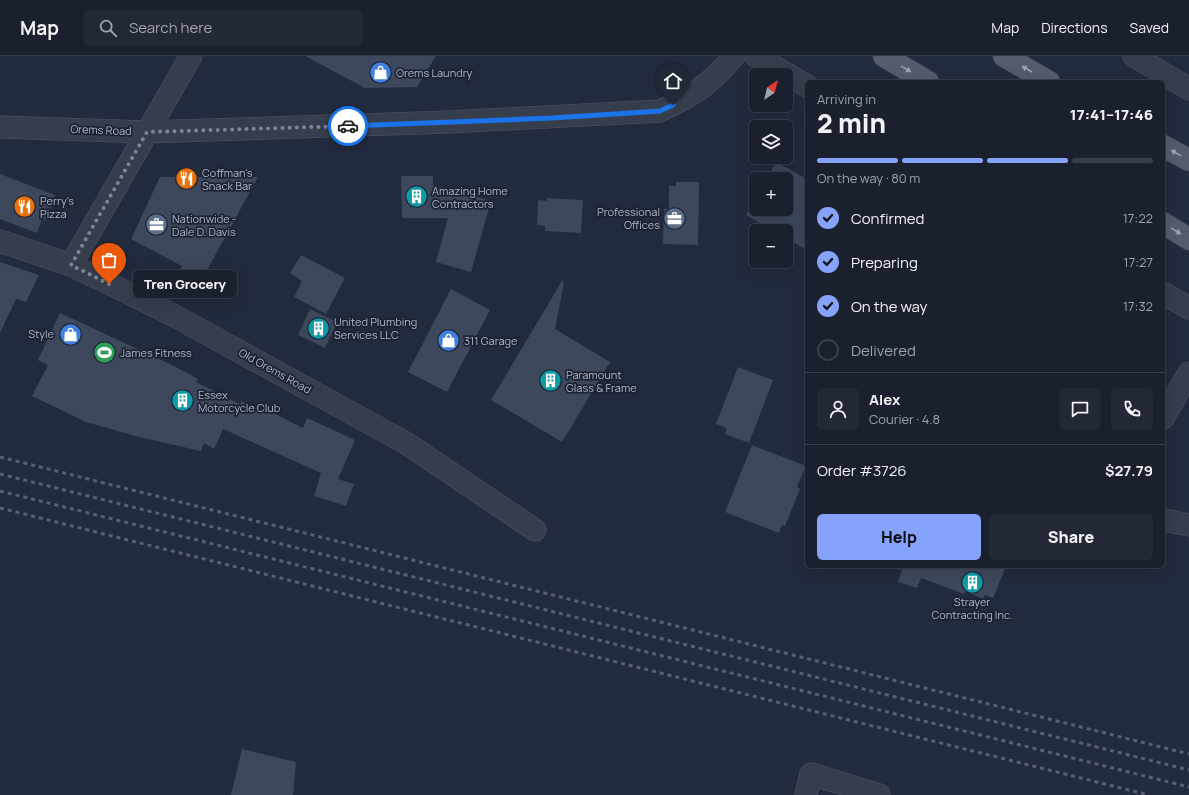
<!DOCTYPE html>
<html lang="en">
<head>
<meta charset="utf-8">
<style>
  body { margin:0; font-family:Manrope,sans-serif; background:#232836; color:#f1f3f6; height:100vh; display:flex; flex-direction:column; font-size:15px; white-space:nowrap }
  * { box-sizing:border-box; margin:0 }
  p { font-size:13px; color:#9fa3aa }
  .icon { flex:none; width:22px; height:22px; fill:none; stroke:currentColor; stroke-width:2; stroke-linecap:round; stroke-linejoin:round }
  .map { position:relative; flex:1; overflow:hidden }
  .drawer { position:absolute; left:805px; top:24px; width:360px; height:488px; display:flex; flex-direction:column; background:#1a202e; border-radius:6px; box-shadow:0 4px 16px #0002,0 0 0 1px #383e4a }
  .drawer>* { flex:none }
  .needle { width:26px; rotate:35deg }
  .tools { position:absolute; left:749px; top:12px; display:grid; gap:8px }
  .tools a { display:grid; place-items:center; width:44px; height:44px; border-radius:6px; background:#1a202e; box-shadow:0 4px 16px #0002,0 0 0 1px #383e4a; font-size:20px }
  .pin { position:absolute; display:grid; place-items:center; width:34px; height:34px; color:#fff; margin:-41px -17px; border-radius:50% 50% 50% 0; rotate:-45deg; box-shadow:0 0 4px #0007 }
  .pin .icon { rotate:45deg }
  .courier { position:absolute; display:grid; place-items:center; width:40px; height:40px; margin:-20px; border:3px solid #1a73e8; border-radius:50%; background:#fff; color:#222; box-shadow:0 1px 5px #0007 }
  .bubble { position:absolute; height:28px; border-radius:6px; background:#1a202e; box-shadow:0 4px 16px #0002,0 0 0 1px #383e4a; font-size:13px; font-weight:800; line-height:28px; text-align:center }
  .overview em { font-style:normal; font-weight:800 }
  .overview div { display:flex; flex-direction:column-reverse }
  .overview { display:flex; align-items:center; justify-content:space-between; height:68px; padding:0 12px }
  h1 { font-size:26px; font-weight:800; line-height:30px }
  .bar { display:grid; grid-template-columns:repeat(4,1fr); gap:6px 4px; align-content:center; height:48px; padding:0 12px }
  .bar i { height:5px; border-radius:3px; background:#383e4a }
  .bar .current { background:#85a3fa }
  .bar p { grid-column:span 4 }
  .line { display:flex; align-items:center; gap:10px; padding:0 12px; border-top:1px solid #383e4a }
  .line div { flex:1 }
  .round { display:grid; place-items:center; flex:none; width:42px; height:42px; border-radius:6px; background:#232836 }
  ol { padding:0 12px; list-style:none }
  li { display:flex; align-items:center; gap:12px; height:44px }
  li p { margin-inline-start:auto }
  li .icon { padding:4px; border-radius:50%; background:#85a3fa; color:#111; stroke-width:4 }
  li:last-child { color:#9fa3aa }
  li i { width:22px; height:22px; border:2px solid #383e4a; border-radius:50% }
  .button { display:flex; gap:8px; margin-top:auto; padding:8px 12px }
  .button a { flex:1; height:46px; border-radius:6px; background:#85a3fa; color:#111; font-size:16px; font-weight:800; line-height:46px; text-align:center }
  .button a+a { background:#232836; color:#f1f3f6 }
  header { display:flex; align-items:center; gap:24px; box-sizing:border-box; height:56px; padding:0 20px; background:#1a202e; border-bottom:1px solid #383e4a }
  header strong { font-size:19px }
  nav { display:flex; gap:22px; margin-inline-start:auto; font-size:14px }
  .search { width:280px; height:36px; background:#232836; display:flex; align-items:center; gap:10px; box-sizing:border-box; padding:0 14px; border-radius:6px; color:#9fa3aa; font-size:15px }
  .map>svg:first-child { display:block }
  .building { fill:#3e485c }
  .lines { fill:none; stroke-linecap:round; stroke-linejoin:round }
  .minor-casing { stroke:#515868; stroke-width:23 }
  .major-casing { stroke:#3f4656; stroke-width:23 }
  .minor { stroke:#363d4d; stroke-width:22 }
  .major { stroke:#545b6d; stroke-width:22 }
  .rail { stroke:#586074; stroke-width:3; stroke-dasharray:4 4; stroke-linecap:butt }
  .oneway { fill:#9aa1b1 }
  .done { stroke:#808697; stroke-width:4; stroke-dasharray:0 7.2 }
  .route { stroke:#1a73e8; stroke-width:5 }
  .labels { text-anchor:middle; stroke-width:3.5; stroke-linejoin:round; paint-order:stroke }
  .poi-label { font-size:11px; fill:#b2b8c8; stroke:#1c2232; text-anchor:start }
  .street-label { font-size:11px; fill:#b2b8c8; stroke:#1c2232 }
</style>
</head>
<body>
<header>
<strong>Map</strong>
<div class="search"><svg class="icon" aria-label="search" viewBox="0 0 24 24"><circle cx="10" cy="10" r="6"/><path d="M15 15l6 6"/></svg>Search here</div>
<nav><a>Map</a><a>Directions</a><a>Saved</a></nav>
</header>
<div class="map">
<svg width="1189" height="739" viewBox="0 0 1189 739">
  <rect width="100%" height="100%" fill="#222a3d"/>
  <!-- building -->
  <path class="building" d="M305,0h131l-19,31 -52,1z
    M776,106l31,17v71l-21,-12v-7h-12l-28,-16 10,-18v12h30v-30h-19z
    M0,118l55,21 -9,25 -4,-1 -5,14 -37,-14z
    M401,120h32v9l58,16 -20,71 -35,-10 12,-44h-46z
    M160,121h98l-58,106 -21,-12 3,-5 -51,-27z
    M676,126h23l-1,63 -35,-1 1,-35h5v-23h7z
    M547,142l36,2 -2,33 -36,-2v-5l-8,-1 1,-25 9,1z
    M301,199l44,23 -19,36 -32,-17 8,-16 -12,-8z
    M0,206l39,13 -13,27 -10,-3 -16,34z
    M562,225l2,1 -9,47 55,33 -48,80 -71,-42z
    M451,233l39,21 -43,82 -39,-20z
    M310,253l27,13 -12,26 -27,-13z
    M60,257l114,53 24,13 -2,3 44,22 1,-3 26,12 1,-3 35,18 4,-10 48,22 -17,39 16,5 -8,22 -32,-10 7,-23 -98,-44 -9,20 -10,-6 -3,8 -62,-14 -53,-15 -54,-26 16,-31 -10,-5z
    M738,311l35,13 -24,63 -24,-9 2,-6 -11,-4z
    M752,389l54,21 -9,21 3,2 -15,37 -3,-1 -3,8 -54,-21z
    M895,510h111l-13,32 -8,-3 -2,4 -17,-8 -2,3 -43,-16 -4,10 -19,-6 4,-12 -7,-2z
    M242,693l54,13 -3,33h-62z"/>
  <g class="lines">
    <defs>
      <path id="minor" d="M756,0l51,30
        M1134,0l55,33
        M0,71l147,5 303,-10 210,-11c33,-16 50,-26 74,-55
        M0,185l71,24 102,50 233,128 129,87
        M71,209l120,-209
        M1163,237l26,15
        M1163,362l26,-45
        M1163,464l26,5
        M806,739l5,-21 68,21"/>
      <path id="major" d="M884,0l44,26
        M1004,0l45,26
        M1163,90l26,14
        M1163,167l26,16"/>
    </defs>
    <!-- minor casing -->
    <use href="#minor" class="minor-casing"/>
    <!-- major casing -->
    <use href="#major" class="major-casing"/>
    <!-- minor -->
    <use href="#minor" class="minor"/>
    <!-- major -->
    <use href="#major" class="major"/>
    <!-- rail -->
    <path class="rail" d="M0,401l1189,297
      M0,418l1189,296
      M0,435l1189,296
      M0,452l1149,287"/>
  </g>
  <!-- one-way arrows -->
  <defs><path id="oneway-solid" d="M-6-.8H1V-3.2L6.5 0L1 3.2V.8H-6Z"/></defs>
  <g class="oneway">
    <use href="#oneway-solid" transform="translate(906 13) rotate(31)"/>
    <use href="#oneway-solid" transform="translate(1027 13) rotate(-150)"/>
    <use href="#oneway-solid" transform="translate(1176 97) rotate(-151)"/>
    <use href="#oneway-solid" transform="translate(1176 175) rotate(32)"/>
  </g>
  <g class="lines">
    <!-- done -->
    <path class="done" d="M109,228l-38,-19 76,-133 201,-6"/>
    <!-- route -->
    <path class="route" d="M348,70l204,-8 94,-6 14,-1 13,-6"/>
  </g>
  <!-- icons -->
  <defs>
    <symbol id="shop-disc" viewBox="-11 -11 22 22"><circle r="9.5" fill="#3f7fe0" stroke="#1c2232"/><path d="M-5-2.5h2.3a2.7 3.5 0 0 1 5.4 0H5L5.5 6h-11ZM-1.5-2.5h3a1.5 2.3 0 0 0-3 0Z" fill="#fff"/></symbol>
    <symbol id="restaurant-disc" viewBox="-11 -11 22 22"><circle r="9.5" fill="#e8710a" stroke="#1c2232"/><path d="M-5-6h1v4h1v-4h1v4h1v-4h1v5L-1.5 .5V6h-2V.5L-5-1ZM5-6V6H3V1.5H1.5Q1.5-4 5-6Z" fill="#fff"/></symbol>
    <symbol id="building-disc" viewBox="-11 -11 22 22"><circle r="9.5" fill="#0f9aa8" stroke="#1c2232"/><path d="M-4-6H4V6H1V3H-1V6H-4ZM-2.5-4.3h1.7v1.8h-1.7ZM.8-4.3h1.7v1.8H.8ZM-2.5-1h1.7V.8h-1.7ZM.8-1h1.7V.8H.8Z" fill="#fff"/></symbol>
    <symbol id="office-disc" viewBox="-11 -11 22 22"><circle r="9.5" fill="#5c6f8a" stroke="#1c2232"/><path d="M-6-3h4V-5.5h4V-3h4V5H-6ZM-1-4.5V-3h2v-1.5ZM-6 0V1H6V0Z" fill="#fff"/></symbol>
    <symbol id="stadium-disc" viewBox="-11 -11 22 22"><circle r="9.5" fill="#2e9e5b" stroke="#1c2232"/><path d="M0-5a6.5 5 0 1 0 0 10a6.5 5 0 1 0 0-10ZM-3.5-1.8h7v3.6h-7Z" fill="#fff"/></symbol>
  </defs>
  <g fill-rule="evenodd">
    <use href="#shop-disc" x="368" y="4" width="25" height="25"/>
    <use href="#restaurant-disc" x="174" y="110" width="25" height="25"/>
    <use href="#building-disc" x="404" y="128" width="25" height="25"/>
    <use href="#restaurant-disc" x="12" y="138" width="25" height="25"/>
    <use href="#office-disc" x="662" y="150" width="25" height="25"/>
    <use href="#office-disc" x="144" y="156" width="25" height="25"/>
    <use href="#building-disc" x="306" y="260" width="25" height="25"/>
    <use href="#shop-disc" x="58" y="266" width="25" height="25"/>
    <use href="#shop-disc" x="436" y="272" width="25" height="25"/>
    <use href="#stadium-disc" x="92" y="284" width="25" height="25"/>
    <use href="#building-disc" x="538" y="312" width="25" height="25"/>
    <use href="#building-disc" x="170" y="332" width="25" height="25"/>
    <use href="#building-disc" x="960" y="514" width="25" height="25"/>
  </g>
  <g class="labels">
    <!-- poi labels -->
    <g class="poi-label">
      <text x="396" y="21">Orems Laundry</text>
      <text x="202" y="121">Coffman's<tspan x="202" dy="13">Snack Bar</tspan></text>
      <text x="432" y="139">Amazing Home<tspan x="432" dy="13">Contractors</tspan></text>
      <text x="40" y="149">Perry's<tspan x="40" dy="13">Pizza</tspan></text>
      <text x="660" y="160" text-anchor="end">Professional<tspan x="660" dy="13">Offices</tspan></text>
      <text x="172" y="167">Nationwide -<tspan x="172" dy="13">Dale D. Davis</tspan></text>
      <text x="334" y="270">United Plumbing<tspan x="334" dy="13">Services LLC</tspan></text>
      <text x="54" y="282" text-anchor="end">Style</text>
      <text x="464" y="289">311 Garage</text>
      <text x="120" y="301">James Fitness</text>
      <text x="566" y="323">Paramount<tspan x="566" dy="13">Glass &amp; Frame</tspan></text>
      <text x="198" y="343">Essex<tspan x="198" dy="13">Motorcycle Club</tspan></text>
      <text x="972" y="550" text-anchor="middle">Strayer<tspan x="972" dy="13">Contracting Inc.</tspan></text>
    </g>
    <!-- street labels -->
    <g class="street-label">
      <text transform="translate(101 74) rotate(2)" y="4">Orems Road</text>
      <text transform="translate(275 315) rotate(29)" y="4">Old Orems Road</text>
    </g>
  </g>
</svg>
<div class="tools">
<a><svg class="needle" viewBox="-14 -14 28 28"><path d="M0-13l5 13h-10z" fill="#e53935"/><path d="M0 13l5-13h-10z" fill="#9fa3aa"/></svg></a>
<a><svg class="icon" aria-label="layers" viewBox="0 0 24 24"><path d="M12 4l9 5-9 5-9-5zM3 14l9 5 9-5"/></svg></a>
<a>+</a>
<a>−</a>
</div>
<div class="pin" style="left:109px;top:228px;background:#ea580c"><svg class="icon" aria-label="bag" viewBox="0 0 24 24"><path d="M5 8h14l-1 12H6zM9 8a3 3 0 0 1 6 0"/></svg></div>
<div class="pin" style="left:673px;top:49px;background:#1f2937"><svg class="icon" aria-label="home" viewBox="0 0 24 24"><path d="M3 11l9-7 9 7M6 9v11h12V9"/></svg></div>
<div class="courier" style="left:348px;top:70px"><svg class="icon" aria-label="car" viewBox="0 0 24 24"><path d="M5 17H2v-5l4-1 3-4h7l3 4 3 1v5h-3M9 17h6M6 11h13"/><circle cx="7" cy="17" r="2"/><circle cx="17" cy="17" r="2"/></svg></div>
<div class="bubble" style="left:133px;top:214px;width:104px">Tren Grocery</div>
<section class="drawer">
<div class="overview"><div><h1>2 min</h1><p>Arriving in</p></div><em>17:41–17:46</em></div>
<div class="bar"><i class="current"></i><i class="current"></i><i class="current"></i><i></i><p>On the way · 80 m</p></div>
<ol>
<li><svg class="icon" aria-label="check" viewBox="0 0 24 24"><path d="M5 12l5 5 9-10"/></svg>Confirmed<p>17:22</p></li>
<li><svg class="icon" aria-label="check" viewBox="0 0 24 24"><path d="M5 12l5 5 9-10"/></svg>Preparing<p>17:27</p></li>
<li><svg class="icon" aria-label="check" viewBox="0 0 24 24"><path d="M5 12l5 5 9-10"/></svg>On the way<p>17:32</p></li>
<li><i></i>Delivered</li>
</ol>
<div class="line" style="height:72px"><a class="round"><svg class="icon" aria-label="person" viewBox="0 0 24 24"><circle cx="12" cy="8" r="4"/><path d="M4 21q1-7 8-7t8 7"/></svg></a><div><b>Alex</b><p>Courier · 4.8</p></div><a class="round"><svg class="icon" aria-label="chat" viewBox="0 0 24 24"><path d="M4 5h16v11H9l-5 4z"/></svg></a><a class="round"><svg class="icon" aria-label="phone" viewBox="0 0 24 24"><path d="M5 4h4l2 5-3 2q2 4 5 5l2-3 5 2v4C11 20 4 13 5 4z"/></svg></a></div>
<div class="line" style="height:52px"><div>Order #3726</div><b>$27.79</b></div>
<div class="button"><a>Help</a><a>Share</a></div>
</section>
</div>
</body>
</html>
